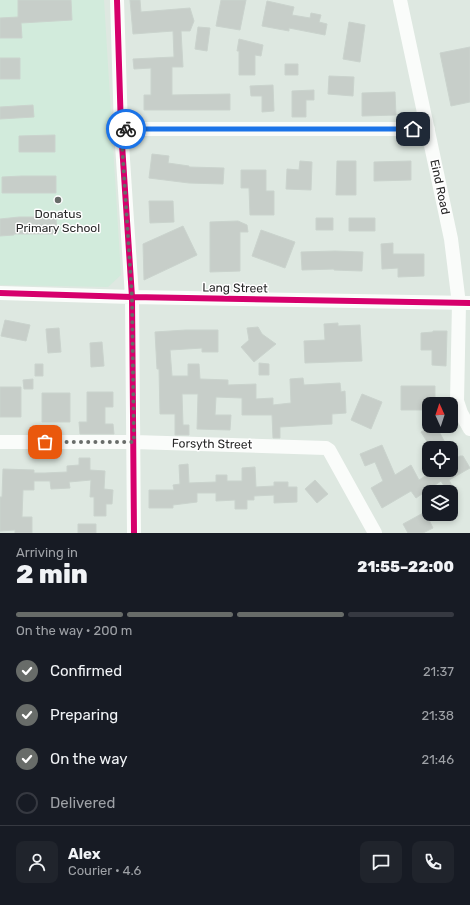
<!DOCTYPE html>
<html lang="en">
<head>
<meta charset="utf-8">
<style>
  body { margin:0; font-family:Rubik,sans-serif; background:#20242c; color:#f1f3f6; height:100vh; display:flex; flex-direction:column; font-size:15px; white-space:nowrap }
  * { box-sizing:border-box; margin:0 }
  p { font-size:13px; color:#9ea1a6 }
  .icon { flex:none; width:22px; height:22px; fill:none; stroke:currentColor; stroke-width:2; stroke-linecap:round; stroke-linejoin:round }
  .map { position:relative; height:533px; overflow:hidden }
  .details { display:flex; flex-direction:column; background:#171b24; flex:1 }
  .details>* { flex:none }
  .needle { width:26px; rotate:357deg }
  .fabs { position:absolute; left:422px; top:397px; display:grid; gap:8px }
  .fabs a { display:grid; place-items:center; width:36px; height:36px; border-radius:8px; background:#171b24; box-shadow:0 2px 6px #0003; font-size:20px }
  .pin { position:absolute; display:grid; place-items:center; width:34px; height:34px; color:#fff; margin:-17px; border-radius:8px; box-shadow:0 2px 6px #0006 }
  .courier { position:absolute; display:grid; place-items:center; width:40px; height:40px; margin:-20px; border:3px solid #1a73e8; border-radius:50%; background:#fff; color:#222; box-shadow:0 1px 5px #0007 }
  .headline em { font-style:normal; font-weight:800 }
  .headline div { display:flex; flex-direction:column-reverse }
  .headline { display:flex; align-items:center; justify-content:space-between; height:68px; padding:0 16px }
  h1 { font-size:26px; font-weight:800; line-height:30px }
  .bar { display:grid; grid-template-columns:repeat(4,1fr); gap:6px 4px; align-content:center; height:48px; padding:0 16px }
  .bar i { height:5px; border-radius:3px; background:#363941 }
  .bar .selected { background:#686c69 }
  .bar p { grid-column:span 4 }
  .line { display:flex; align-items:center; gap:10px; padding:0 16px; border-top:1px solid #363941 }
  .line div { flex:1 }
  .round { display:grid; place-items:center; flex:none; width:42px; height:42px; border-radius:8px; background:#20242c }
  ol { padding:0 16px; list-style:none }
  li { display:flex; align-items:center; gap:12px; height:44px }
  li p { margin-inline-start:auto }
  li .icon { padding:4px; border-radius:50%; background:#686c69; color:#fff; stroke-width:4 }
  li:last-child { color:#9ea1a6 }
  li i { width:22px; height:22px; border:2px solid #363941; border-radius:50% }
  .map>svg:first-child { display:block }
  .education { fill:#d2ebdc }
  .building { fill:#c7cec9; stroke:#cad3cd }
  .lines { fill:none; stroke-linecap:round; stroke-linejoin:round }
  .minor { stroke:#fafcfa; stroke-width:14 }
  .cycleway-casing { stroke:#fff; stroke-width:8 }
  .cycleway { stroke:#d6006c; stroke-width:6 }
  .done { stroke:#686c69; stroke-width:4; stroke-dasharray:0 7.2 }
  .route { stroke:#1a73e8; stroke-width:5 }
  .poi-dot { fill:#686c69; stroke:#fff; stroke-width:1.5 }
  .labels { text-anchor:middle; stroke-width:3; stroke-linejoin:round; paint-order:stroke }
  .street-label { font-size:12px; fill:#292929; stroke:#fff }
  .poi-label { font-size:12px; fill:#292929; stroke:#fff }
</style>
</head>
<body>
<div class="map">
<svg width="470" height="533" viewBox="0 0 470 533">
  <rect width="100%" height="100%" fill="#dee8e1"/>
  <!-- education -->
  <path class="education" d="M0,0h104l17,275 -13,12 -108,-2z"/>
  <!-- building -->
  <path class="building" d="M18,0h53l1,20 -51,3 1,15h-22v-20l18,-1z
    M130,0h10l1,12 49,-4 4,13 -4,10h-9l2,36h-11v28l58,-1v16h-86v-15h7v-27l-17,1 -1,-10 41,-2 -1,-26 -40,3z
    M221,0h25l-6,30 -24,-4z
    M267,1l27,6 -2,8 18,3 1,-5 10,2 -2,7 8,2 -2,11 -36,-7v3l-27,-5z
    M349,22l16,3 -5,37 -17,-3z
    M198,27l12,1 -3,23 -12,-2z
    M239,39l24,6 -2,11 -6,-1v20h-16v-24h-2z
    M470,47v55l-19,4 -11,-53z
    M0,58h20v21h-20z
    M285,64h13v11h-13z
    M329,76l25,1 -1,19 -25,-2z
    M273,85l1,26 -12,1v-16h-11l-1,-10z
    M314,90v10h-8v17h-14v-26z
    M395,92l1,23 -34,1v-23z
    M33,105l1,12 -34,2v-12z
    M55,135v17h-36v-16z
    M152,154l17,2 -1,7 21,3v1l35,1 -1,16 -34,-1 -40,-5z
    M300,161l12,1 -1,28 -25,-1 1,-20 12,1z
    M337,161h19v34h-20z
    M411,161v19l-37,1v-19z
    M241,170h25v21h8v24h-24l-1,-27h-8z
    M22,176h34v17h-54v-16z
    M149,201h24l1,21 -24,1z
    M19,217h37l1,17h-43v1l-14,1v-17z
    M316,218h17v12h-17z
    M349,218h26v13h-26z
    M238,221l9,4 1,7h-8v39l-30,1v-50z
    M183,226l14,29 -53,25 -1,-36z
    M261,230l34,12 -10,26 -33,-12z
    M393,243v11h31v22l-26,1v-9l-16,1 -1,-25z
    M335,251l28,1 -1,19 -28,-1v-1l-32,1 -1,-18z
    M5,320l25,5 -4,16 -25,-5z
    M338,323v3l22,-1 2,36 -57,2 -1,-22 21,-1 -1,-16z
    M258,327l4,7 14,10 -22,18 -13,-15 8,-7 -2,-12z
    M59,328l2,24 -13,1 -2,-24z
    M186,330h32v22h-16v-4l-32,2 2,26h16v-12h11l1,15 28,1v5l28,-1v15l17,-1v7l18,-2 -1,-24 13,-1 1,7 36,-2 1,9 4,-1 1,22 -14,1v10l-52,3v11h-7l-1,-23h-30v-17l-26,-1 -1,18h16l-1,15 -33,-1 1,-35h-16l1,31h6v10h-14v-21h-15l-1,-45h-2l-2,-37z
    M433,331h14l-1,35 -14,-1v-15h-11v-17l12,-1z
    M102,342l2,24 -13,1 -1,-24z
    M259,363l10,1v11h-10z
    M35,364h8v12h-8z
    M33,379v10h-9l-1,-9z
    M401,386h34v18h-6v6h-28z
    M0,387h21v30h-21z
    M87,392h26v15h-8v17h8l1,10h-34l-1,-12h8z
    M42,393h28v29h-28z
    M362,394l20,8 -11,27 -20,-9z
    M432,426h4l12,22h-17l-10,-16z
    M382,445l13,30 16,-10 8,15 11,-7 1,2 9,-5h11v-9l9,-5h3l7,12 -21,12 3,6 -6,3 -5,-8 -25,17 -5,-7 -29,17 -11,-20 12,-7 -8,-19 -10,4 -5,-12z
    M79,458h11v12l15,1 -1,18 9,1 -1,14h-6v12h-12v-19h-4l1,-17 -22,2 1,6 -19,1 -1,-8h-16v9h-11l-1,27h10v16h-17v-3l-15,1v-34h2l1,-28 31,1v3h11l22,-1v-6l12,-1z
    M188,464l1,19 27,-1v-7h11v6h15v-13l13,-1 1,20 18,-1v-4h14v5h9v15l-23,1v-8l-20,1v4h-7v9h-12v-9l-19,1v-8h-19v9l-24,3v3h-24v-18h25l-1,-5 7,-1 -1,-19z
    M315,480l13,14 -11,9 -12,-14z
    M425,512l8,16 -10,5h-15l-5,-9z
    M78,524h18v9h-18z"/>
  <g class="lines">
    <!-- minor -->
    <path class="minor" d="M117,0l4,129 11,168 2,236
      M400,0l51,239 8,65 -2,97 4,12 9,16
      M121,129h307
      M0,293l132,4 338,6
      M0,442h134l192,6 3,2 46,83"/>
    <defs>
      <path id="cycleway" d="M117,0l4,129 11,168 2,236
        M0,293l132,4 338,6"/>
    </defs>
    <!-- cycleway casing -->
    <use href="#cycleway" class="cycleway-casing"/>
    <!-- cycleway -->
    <use href="#cycleway" class="cycleway"/>
  </g>
  <g class="lines">
    <!-- done -->
    <path class="done" d="M45,442h89l-2,-145 -11,-168h5"/>
    <!-- route -->
    <path class="route" d="M126,129h287"/>
  </g>
  <!-- markers -->
  <circle class="poi-dot" cx="58" cy="200" r="4"/>
  <g class="labels">
    <!-- street labels -->
    <g class="street-label">
      <text transform="translate(440 187) rotate(78)" y="4">Eind Road</text>
      <text transform="translate(235 288) rotate(1)" y="4">Lang Street</text>
      <text transform="translate(212 444) rotate(1)" y="4">Forsyth Street</text>
    </g>
    <!-- poi labels -->
    <g class="poi-label">
      <text x="58" y="218">Donatus<tspan x="58" dy="14">Primary School</tspan></text>
    </g>
  </g>
</svg>
<div class="fabs">
<a><svg class="needle" viewBox="-14 -14 28 28"><path d="M0-13l5 13h-10z" fill="#e53935"/><path d="M0 13l5-13h-10z" fill="#9ea1a6"/></svg></a>
<a><svg class="icon" aria-label="locate" viewBox="0 0 24 24"><circle cx="12" cy="12" r="6"/><path d="M12 2v4M12 18v4M2 12h4M18 12h4"/></svg></a>
<a><svg class="icon" aria-label="layers" viewBox="0 0 24 24"><path d="M12 4l9 5-9 5-9-5zM3 14l9 5 9-5"/></svg></a>
</div>
<div class="pin" style="left:45px;top:442px;background:#ea580c"><svg class="icon" aria-label="bag" viewBox="0 0 24 24"><path d="M5 8h14l-1 12H6zM9 8a3 3 0 0 1 6 0"/></svg></div>
<div class="pin" style="left:413px;top:129px;background:#1f2937"><svg class="icon" aria-label="home" viewBox="0 0 24 24"><path d="M3 11l9-7 9 7M6 9v11h12V9"/></svg></div>
<div class="courier" style="left:126px;top:129px"><svg class="icon" aria-label="bike" viewBox="0 0 24 24"><circle cx="6" cy="16" r="4"/><circle cx="18" cy="16" r="4"/><path d="M6 16l4-8h5l3 8M10 8l3 8H6M13 5h3"/></svg></div>
</div>
<section class="details">
<div class="headline"><div><h1>2 min</h1><p>Arriving in</p></div><em>21:55–22:00</em></div>
<div class="bar"><i class="selected"></i><i class="selected"></i><i class="selected"></i><i></i><p>On the way · 200 m</p></div>
<ol>
<li><svg class="icon" aria-label="check" viewBox="0 0 24 24"><path d="M5 12l5 5 9-10"/></svg>Confirmed<p>21:37</p></li>
<li><svg class="icon" aria-label="check" viewBox="0 0 24 24"><path d="M5 12l5 5 9-10"/></svg>Preparing<p>21:38</p></li>
<li><svg class="icon" aria-label="check" viewBox="0 0 24 24"><path d="M5 12l5 5 9-10"/></svg>On the way<p>21:46</p></li>
<li><i></i>Delivered</li>
</ol>
<div class="line" style="height:72px"><a class="round"><svg class="icon" aria-label="person" viewBox="0 0 24 24"><circle cx="12" cy="8" r="4"/><path d="M4 21q1-7 8-7t8 7"/></svg></a><div><b>Alex</b><p>Courier · 4.6</p></div><a class="round"><svg class="icon" aria-label="chat" viewBox="0 0 24 24"><path d="M4 5h16v11H9l-5 4z"/></svg></a><a class="round"><svg class="icon" aria-label="phone" viewBox="0 0 24 24"><path d="M5 4h4l2 5-3 2q2 4 5 5l2-3 5 2v4C11 20 4 13 5 4z"/></svg></a></div>
</section>
</body>
</html>
